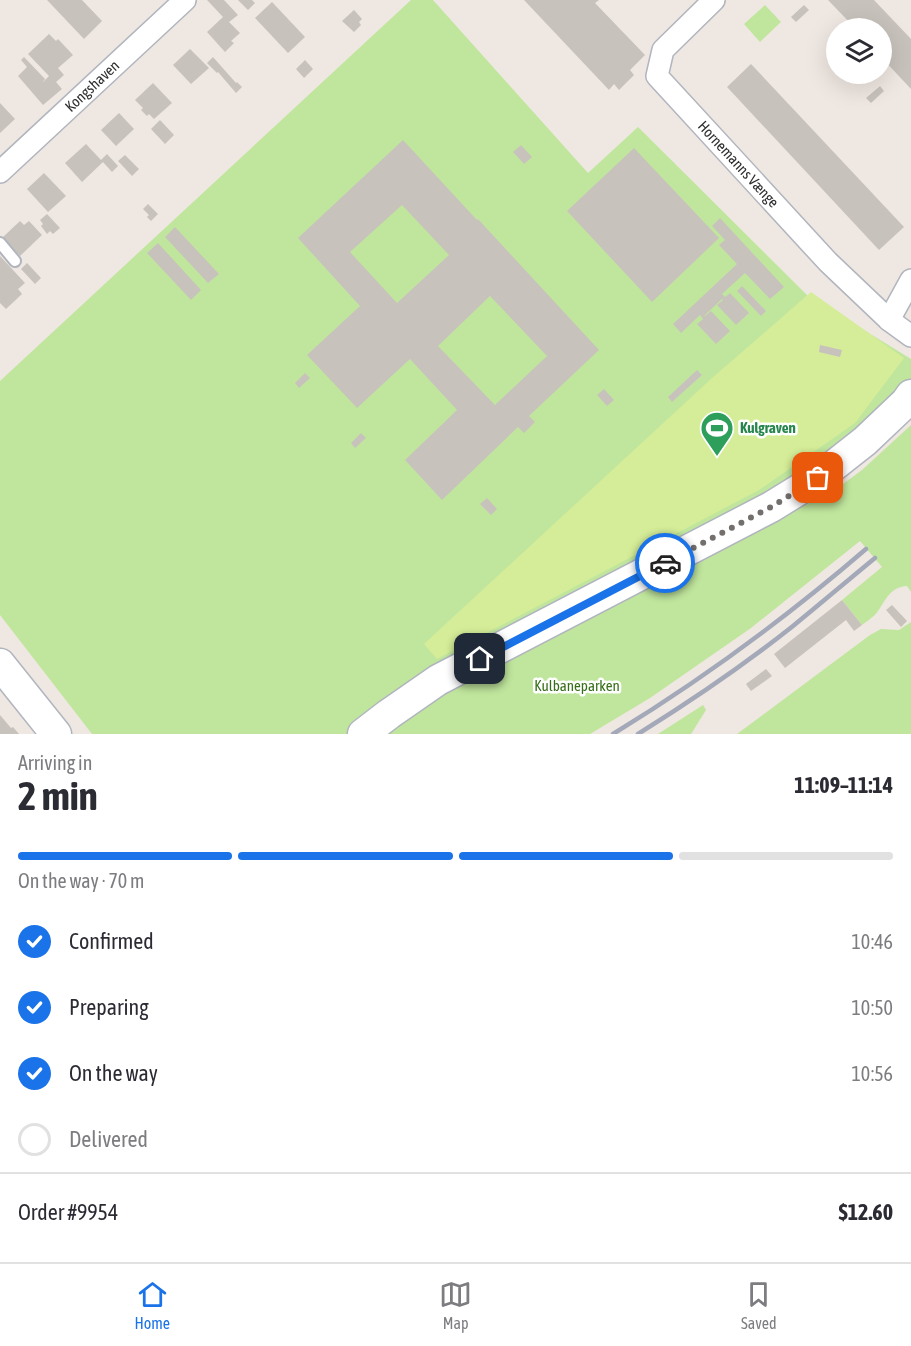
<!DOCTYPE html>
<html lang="en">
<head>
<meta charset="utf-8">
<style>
  body { margin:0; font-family:"Asap Condensed",sans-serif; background:#f7f7f7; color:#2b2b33; height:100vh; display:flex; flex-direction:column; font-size:22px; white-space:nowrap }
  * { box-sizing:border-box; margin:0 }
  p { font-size:20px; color:#7c7c81 }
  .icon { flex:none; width:33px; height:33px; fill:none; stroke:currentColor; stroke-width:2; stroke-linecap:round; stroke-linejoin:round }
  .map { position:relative; height:734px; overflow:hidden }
  .panel { display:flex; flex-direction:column; background:#fff; flex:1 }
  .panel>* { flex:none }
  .buttons { position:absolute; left:826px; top:18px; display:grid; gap:12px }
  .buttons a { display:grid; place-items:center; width:66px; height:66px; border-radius:50%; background:#fff; box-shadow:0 6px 24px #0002; font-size:30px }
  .pin { position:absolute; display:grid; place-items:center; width:51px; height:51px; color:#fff; margin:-26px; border-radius:12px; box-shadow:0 3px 9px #0006 }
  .courier { position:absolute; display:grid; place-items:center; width:60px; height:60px; margin:-30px; border:4px solid #1a73e8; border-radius:50%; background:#fff; color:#222; box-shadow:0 2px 8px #0007 }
  .headline em { font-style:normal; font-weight:700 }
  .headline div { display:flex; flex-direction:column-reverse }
  .headline { display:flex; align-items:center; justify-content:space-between; height:102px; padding:0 18px }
  h1 { font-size:39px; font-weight:700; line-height:45px }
  .bar { display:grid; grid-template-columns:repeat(4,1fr); gap:9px 6px; align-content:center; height:72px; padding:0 18px }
  .bar i { height:8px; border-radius:4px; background:#e1e1e2 }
  .bar .on { background:#1a73e8 }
  .bar p { grid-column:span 4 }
  .line { display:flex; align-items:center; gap:15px; padding:0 18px; border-top:2px solid #e1e1e2 }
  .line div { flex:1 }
  ol { padding:0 18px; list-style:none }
  li { display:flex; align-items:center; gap:18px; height:66px }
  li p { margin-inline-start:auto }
  li .icon { padding:6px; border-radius:50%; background:#1a73e8; color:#fff; stroke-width:4 }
  li:last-child { color:#7c7c81 }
  li i { width:33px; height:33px; border:3px solid #e1e1e2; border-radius:50% }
  .menu { display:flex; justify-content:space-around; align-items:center; height:84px; border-top:2px solid #e1e1e2; background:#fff; font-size:16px; color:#7c7c81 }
  .menu a { display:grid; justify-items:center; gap:3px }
  .menu .on { color:#1a73e8 }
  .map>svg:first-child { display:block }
  .green { fill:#c0e69d }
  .pitch { fill:#d5ed98 }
  .building { fill:#c8c2bc; fill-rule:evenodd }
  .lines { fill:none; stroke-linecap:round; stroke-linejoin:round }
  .lane-casing { stroke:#b1b5be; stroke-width:14 }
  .street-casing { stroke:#b1b5be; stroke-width:24 }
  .secondary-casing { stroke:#b1b5be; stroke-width:33 }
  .lane { stroke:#fff; stroke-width:10 }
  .street { stroke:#fff; stroke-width:21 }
  .secondary { stroke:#fff; stroke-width:30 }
  .rail { stroke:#a3a9b8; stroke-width:4.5 }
  .done { stroke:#726f6d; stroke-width:6; stroke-dasharray:0 10.8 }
  .route { stroke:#1a73e8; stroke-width:8 }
  .labels { text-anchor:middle; stroke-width:5; stroke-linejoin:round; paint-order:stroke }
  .street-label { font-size:15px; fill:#2e2e2e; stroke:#fff }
  .leisure-label { font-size:15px; font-weight:bold; fill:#27864d; stroke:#fff; text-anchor:start }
  .park-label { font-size:15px; fill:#376f19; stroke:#fff }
</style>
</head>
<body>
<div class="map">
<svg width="911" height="734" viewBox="0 0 911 734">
  <rect width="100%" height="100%" fill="#efe7e1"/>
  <!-- green -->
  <path class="green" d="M411,0h22l155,173 50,-46 169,168 104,64v57l-90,79 3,3 38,-28 49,-45v167l-4,-6c-17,1 -21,14 -29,25 -4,6 -11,10 -16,14l-20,-25 40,-33 -22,-26 -109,87 -101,70 -60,36h-498l-92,-119v-234z
    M765,5l16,17 -21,20 -16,-18z
    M911,622v112h-174l133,-99 11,-6 18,1z
    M703,705l3,5 -15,24h-33z"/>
  <!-- pitch -->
  <path class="pitch" d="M811,292l93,66 -49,65 -96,67 -322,169 -13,-15 287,-265z"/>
  <!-- building -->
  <path class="building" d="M47,0h35l20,21 -18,18z
    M207,0h17l14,15 -9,7 11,11 -9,8 3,2 -9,9 -18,-20 16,-15z
    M238,0h14l3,3 -7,7z
    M524,0h75l-4,3 50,52 -15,15 4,5 -15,15 -5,-6 -5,6z
    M828,0h46l37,39v50l-29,-31v-30h-27z
    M272,2l33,35 -17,16 -33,-35z
    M804,5l5,5 -13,12 -5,-5z
    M354,10l8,9 -3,3 2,3 -7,7 -12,-11z
    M49,34l7,7 2,-2 15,16 -15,13 6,7 -8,7 6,7 -19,16 -25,-29 9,-9 -6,-7 3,-3 21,22 -3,4 7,-7 -21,-22z
    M190,49l19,19 -18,16 -18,-19z
    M213,57l23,26 1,-1 5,5 -6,6 -18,-21 -1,1 -10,-10z
    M305,60l8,9 -9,9 -8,-9z
    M751,64l153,163 -25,23 -152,-163z
    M153,83l19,20 -18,16 -5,-5 -2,2 -6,-6 2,-2 -8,-8z
    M880,86l4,5 -13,12 -5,-5z
    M0,103l15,16 -15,14z
    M119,113l15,16 -18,17 -15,-16z
    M160,120l14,15 -9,9 -14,-15z
    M403,140l74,80 1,-1 121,131 -70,66 6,6 -11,11 -6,-6 -76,73 -37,-40 52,-50 -47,-51 -53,49 -50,-53 53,-49 -62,-68zM402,205l47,50 -52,48 -47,-51zM490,296l57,60 -52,49 -57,-59z
    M86,144l15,16 6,-6 11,12 -6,6 -9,-10 -21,20 -17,-19z
    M521,145l11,12 -8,7 -11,-12z
    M634,148l85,90 -67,64 -85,-91z
    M125,155l14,14 -7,7 -14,-15z
    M44,173l22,23 -18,16 -21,-23z
    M148,204l10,10 -7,7 -4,-4 2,-2 -6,-6z
    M47,214l13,14 -7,6 -3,-3 -3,3 -6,-8 2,-2 -3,-4z
    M720,218l64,69 -14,12 -25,-26 -23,21 3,3 5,-4 19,20 -13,12 -19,-20 6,-5 -1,-1 -18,17h1l6,-5 19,20 -14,13 -19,-20 6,-5 -3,-4 -19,18 -8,-9 64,-60 -18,-19 6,-5 -13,-14z
    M20,221l4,4 5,-4 13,14 -22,21 -18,-18z
    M175,227l44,47 -11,9 -43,-46z
    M158,243l43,47 -10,10 -44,-47z
    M0,256l25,27 -7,6 4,5 -16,15 -6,-6z
    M27,263l14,15 -6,6 -14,-15z
    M742,286l24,25 -5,5 -24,-25z
    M820,345l22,5 -2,7 -21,-5z
    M697,370l5,5 -30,27 -4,-5z
    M305,373l5,5 -11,10 -4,-5z
    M604,389l10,11 -7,6 -10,-11z
    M361,433l5,5 -11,10 -4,-5z
    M487,498l10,11 -6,6 -11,-11z
    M842,600l20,25 -8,6 -8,-11 -61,48 -11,-14z
    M892,605l15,16 -6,6 -15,-17z
    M766,669l6,7 -21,15 -5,-7z
    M0,715l11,13 2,-1 6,7h-19z"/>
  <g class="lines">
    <defs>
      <path id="lane" d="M0,243l15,18"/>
      <g id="street">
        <path id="s1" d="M714,0l-51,50 -6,26 171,186 61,58 22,16"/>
        <path id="s2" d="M0,172l185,-172"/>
        <path d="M889,320l22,-40"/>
      </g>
      <path id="secondary" d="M0,664l56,70
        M363,734l26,-20 49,-34 333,-173 47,-29 47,-37 41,-39 5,-7"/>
    </defs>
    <!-- lane casing -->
    <use href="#lane" class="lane-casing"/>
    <!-- street casing -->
    <use href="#street" class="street-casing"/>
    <!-- secondary casing -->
    <use href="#secondary" class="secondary-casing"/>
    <!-- lane -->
    <use href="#lane" class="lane"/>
    <!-- street -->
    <use href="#street" class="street"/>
    <!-- secondary -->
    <use href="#secondary" class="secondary"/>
    <!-- rail -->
    <path class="rail" d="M613,734c90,-55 174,-117 253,-185
      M638,734c53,-33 106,-69 155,-108 27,-22 54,-45 82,-68"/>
  </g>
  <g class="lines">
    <!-- done -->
    <path class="done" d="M665,563l106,-56 47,-29"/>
    <!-- route -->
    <path class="route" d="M480,659l185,-96"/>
  </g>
  <!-- icons -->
  <defs>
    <symbol id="stadium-pin" viewBox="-11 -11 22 30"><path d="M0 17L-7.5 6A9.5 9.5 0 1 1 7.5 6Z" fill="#2e9e5b" stroke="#fff"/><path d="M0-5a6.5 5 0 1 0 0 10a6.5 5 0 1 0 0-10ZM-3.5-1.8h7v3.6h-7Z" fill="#fff"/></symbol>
  </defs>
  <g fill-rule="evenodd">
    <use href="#stadium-pin" x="698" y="409" width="38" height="52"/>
  </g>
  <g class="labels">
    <!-- street labels -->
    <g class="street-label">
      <text dy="5" stroke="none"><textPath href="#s2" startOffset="126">Kongshaven</textPath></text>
      <text dy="5" stroke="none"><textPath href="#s1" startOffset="218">Hornemanns Vænge</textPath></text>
    </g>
    <!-- leisure labels -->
    <g class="leisure-label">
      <text x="740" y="433">Kulgraven</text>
    </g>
    <!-- park labels -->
    <g class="park-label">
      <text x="577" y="691">Kulbaneparken</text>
    </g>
  </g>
</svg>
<div class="buttons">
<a><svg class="icon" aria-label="layers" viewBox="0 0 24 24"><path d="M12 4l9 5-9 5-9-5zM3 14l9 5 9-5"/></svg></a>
</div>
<div class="pin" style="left:818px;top:478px;background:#ea580c"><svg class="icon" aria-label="bag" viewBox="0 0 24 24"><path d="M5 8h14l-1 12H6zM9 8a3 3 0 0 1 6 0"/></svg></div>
<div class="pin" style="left:480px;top:659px;background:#1f2937"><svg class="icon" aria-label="home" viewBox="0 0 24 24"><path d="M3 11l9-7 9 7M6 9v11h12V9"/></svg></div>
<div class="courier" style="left:665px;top:563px"><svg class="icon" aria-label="car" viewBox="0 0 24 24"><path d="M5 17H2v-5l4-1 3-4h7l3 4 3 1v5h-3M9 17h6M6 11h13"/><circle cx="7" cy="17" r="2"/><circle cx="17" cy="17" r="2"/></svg></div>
</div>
<section class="panel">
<div class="headline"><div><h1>2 min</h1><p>Arriving in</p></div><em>11:09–11:14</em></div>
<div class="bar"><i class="on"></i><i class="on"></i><i class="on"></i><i></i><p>On the way · 70 m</p></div>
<ol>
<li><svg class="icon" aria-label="check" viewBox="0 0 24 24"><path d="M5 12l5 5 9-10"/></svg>Confirmed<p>10:46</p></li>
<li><svg class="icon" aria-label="check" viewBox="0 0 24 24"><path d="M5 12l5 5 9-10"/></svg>Preparing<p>10:50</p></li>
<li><svg class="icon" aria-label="check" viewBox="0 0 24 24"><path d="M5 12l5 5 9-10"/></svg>On the way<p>10:56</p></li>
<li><i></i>Delivered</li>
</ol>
<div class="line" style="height:78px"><div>Order #9954</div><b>$12.60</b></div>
</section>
<nav class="menu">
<a class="on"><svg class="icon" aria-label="home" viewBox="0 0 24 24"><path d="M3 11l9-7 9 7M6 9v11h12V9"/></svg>Home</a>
<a><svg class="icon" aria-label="map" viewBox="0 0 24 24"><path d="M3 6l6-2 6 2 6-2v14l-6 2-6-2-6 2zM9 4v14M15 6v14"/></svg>Map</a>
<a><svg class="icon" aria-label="saved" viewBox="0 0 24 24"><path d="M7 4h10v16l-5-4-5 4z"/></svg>Saved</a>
</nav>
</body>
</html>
